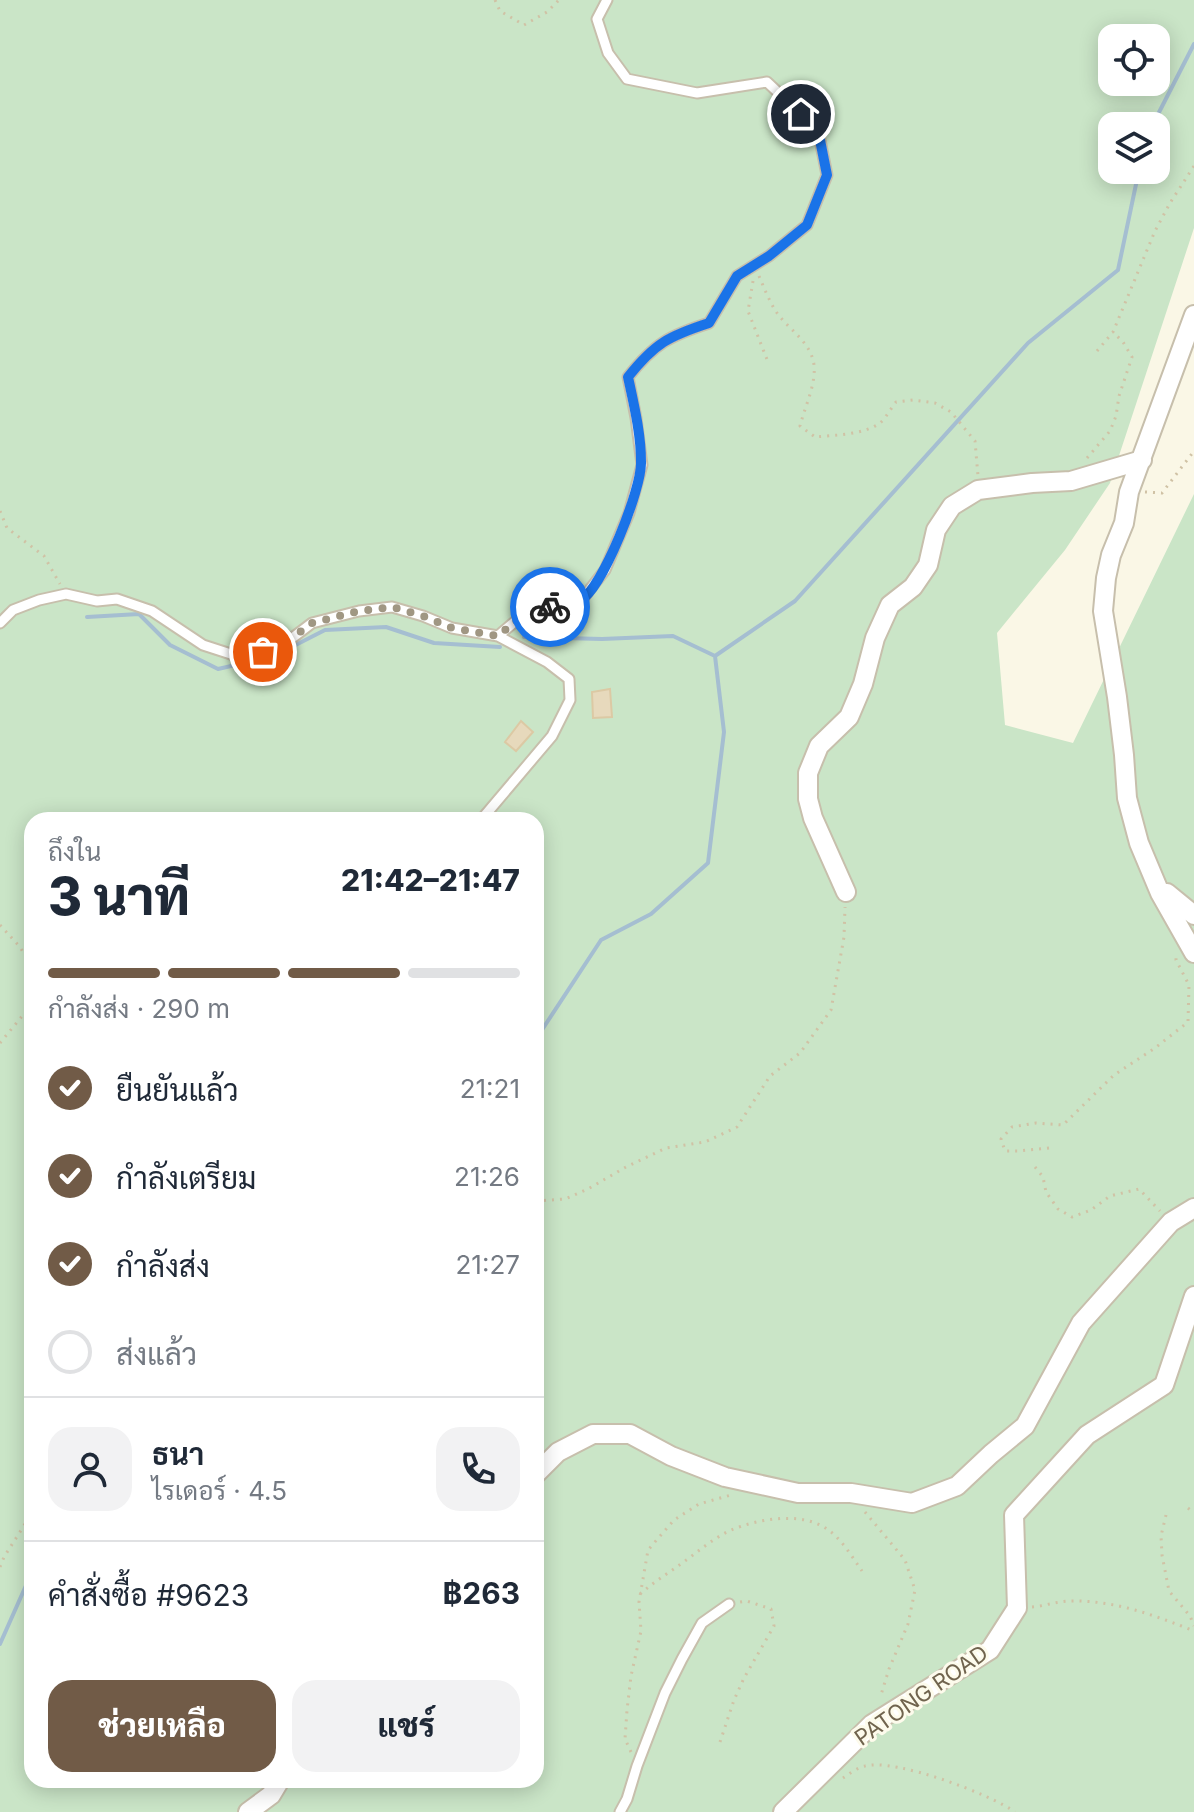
<!DOCTYPE html>
<html lang="th">
<head>
<meta charset="utf-8">
<style>
  body { margin:0; font-family:Inter,Sarabun,sans-serif; background:#f2f2f3; color:#1f2937; height:100vh; display:flex; flex-direction:column; font-size:30px; white-space:nowrap }
  * { box-sizing:border-box; margin:0 }
  p { font-size:26px; color:#747a83 }
  .icon { flex:none; width:44px; height:44px; fill:none; stroke:currentColor; stroke-width:2; stroke-linecap:round; stroke-linejoin:round }
  .map { position:relative; flex:1; overflow:hidden }
  .drawer { position:absolute; left:24px; top:812px; width:520px; height:976px; display:flex; flex-direction:column; background:#fff; border-radius:24px; box-shadow:0 4px 20px #0003 }
  .drawer>* { flex:none }
  .tools { position:absolute; left:1098px; top:24px; display:grid; gap:16px }
  .tools a { display:grid; place-items:center; width:72px; height:72px; border-radius:16px; background:#fff; box-shadow:0 4px 20px #0003; font-size:40px }
  .pin { position:absolute; display:grid; place-items:center; width:68px; height:68px; color:#fff; margin:-34px; border:4px solid #fff; border-radius:50%; box-shadow:0 2px 8px #0007 }
  .courier { position:absolute; display:grid; place-items:center; width:80px; height:80px; margin:-40px; border:6px solid #1a73e8; border-radius:50%; background:#fff; color:#222; box-shadow:0 2px 10px #0007 }
  .headline em { font-style:normal; font-weight:800 }
  .headline div { display:flex; flex-direction:column-reverse }
  .headline { display:flex; align-items:center; justify-content:space-between; height:136px; padding:0 24px }
  h1 { font-size:52px; font-weight:800; line-height:60px }
  .bar { display:grid; grid-template-columns:repeat(4,1fr); gap:12px 8px; align-content:center; height:96px; padding:0 24px }
  .bar i { height:10px; border-radius:6px; background:#e0e1e3 }
  .bar .current { background:#715b47 }
  .bar p { grid-column:span 4 }
  .line { display:flex; align-items:center; gap:20px; padding:0 24px; border-top:2px solid #e0e1e3 }
  .line div { flex:1 }
  .round { display:grid; place-items:center; flex:none; width:84px; height:84px; border-radius:24px; background:#f2f2f3 }
  ol { padding:0 24px; list-style:none }
  li { display:flex; align-items:center; gap:24px; height:88px }
  li p { margin-inline-start:auto }
  li .icon { padding:8px; border-radius:50%; background:#715b47; color:#fff; stroke-width:4 }
  li:last-child { color:#747a83 }
  li i { width:44px; height:44px; border:4px solid #e0e1e3; border-radius:50% }
  .action { display:flex; gap:16px; margin-top:auto; padding:16px 24px }
  .action a { flex:1; height:92px; border-radius:24px; background:#715b47; color:#fff; font-size:32px; font-weight:800; line-height:92px; text-align:center }
  .action a+a { background:#f2f2f3; color:#1f2937 }
  .map>svg:first-child { display:block }
  .green { fill:#cae5c7; fill-rule:evenodd }
  .lines { fill:none; stroke-linecap:round; stroke-linejoin:round }
  .stream { stroke:#a5bed1; stroke-width:4 }
  .building { fill:#e7d9bc; stroke:#dcc9a4; stroke-width:2 }
  .lane-casing { stroke:#c7bfac; stroke-width:13 }
  .street-casing { stroke:#c7bfac; stroke-width:22 }
  .path { stroke:#d0c2a5; stroke-width:3; stroke-dasharray:2 6; stroke-linecap:butt }
  .lane { stroke:#fff; stroke-width:9 }
  .street { stroke:#fff; stroke-width:18 }
  .done { stroke:#a09783; stroke-width:8; stroke-dasharray:0 14.4 }
  .route { stroke:#1a73e8; stroke-width:10 }
  .labels { text-anchor:middle; stroke-width:6; stroke-linejoin:round; paint-order:stroke }
  .street-label { font-size:22px; fill:#70644e; stroke:#fdfbec }
</style>
</head>
<body>
<div class="map">
<svg width="1194" height="1812" viewBox="0 0 1194 1812">
  <rect width="100%" height="100%" fill="#faf7e6"/>
  <!-- green -->
  <path class="green" d="M0,0h1194v228l-84,255 -45,67 -68,83 8,92 68,18 121,-249v1318h-1194zM1112,38h44v44h-44zM1112,126h44v44h-44zM32,820h504v960h-504z"/>
  <g class="lines">
    <!-- stream -->
    <path class="stream" d="M1152,126l42,-82
      M87,617l52,-3 31,31 48,24 56,-13 51,-26 61,-3 48,16 66,4
      M524,637l78,2 71,-3 42,20
      M536,1039l65,-99 50,-26 57,-51 16,-131 -9,-76 80,-55 233,-258 90,-73 21,-100
      M0,1644l32,-72"/>
  </g>
  <!-- building -->
  <path class="building" d="M610,689l2,28 -19,1 -1,-26z
    M521,721l12,11 -17,19 -11,-9z"/>
  <g class="lines">
    <defs>
      <path id="lane" d="M0,623l13,-13 26,-10 27,-6 31,7 20,-2 35,12 51,34 37,12 23,-5 24,-10 25,-19 47,-12 33,-4 31,9 29,12 46,8 49,26 22,17 1,21 -18,36 -71,84
        M498,636l27,-23 56,-12 24,-31 24,-57 13,-48 -6,-47 -8,-41c27,-34 41,-41 81,-54l28,-47 32,-20 38,-31 20,-50 -9,-45 -51,-48 -70,11 -70,-14 -19,-26 -11,-34 10,-19
        M620,1812l7,-13 10,-33 28,-73 17,-34 20,-36 27,-19"/>
      <path id="street" d="M1194,315l-65,177 -5,31 -13,32 -5,23 -3,33 14,86 7,58 3,43 12,45 21,50 34,60
        M846,892l-33,-74 -5,-19v-26l11,-27 30,-29 14,-33 12,-46 15,-33 23,-18 15,-22 8,-35 16,-24 26,-16 54,-7 39,-2 71,-21
        M1167,893l27,22
        M536,1474l22,-22 35,-18h37l41,22 54,21 73,16h53l61,10 45,-17 34,-32 34,-28 56,-103 90,-101 23,-14
        M248,1812l23,-17 9,-15
        M783,1812l89,-88 118,-74 27,-42 -3,-93 73,-80 77,-50 30,-89"/>
    </defs>
    <!-- lane casing -->
    <use href="#lane" class="lane-casing"/>
    <!-- street casing -->
    <use href="#street" class="street-casing"/>
    <!-- path -->
    <path class="path" d="M495,0l5,11 24,14 23,-13 12,-12
      M759,276c5,12 10,24 16,34 12,19 36,31 39,55 2,20 -9,41 -14,61l15,11c20,-2 48,-2 65,-14 6,-5 11,-15 16,-21l17,-2 22,3 16,9 24,29 3,35
      M753,281l-5,30 20,51
      M1097,351l16,-19 42,-101 15,-28 24,-37
      M1087,458l23,-27 6,-15 3,-20 13,-39 -9,-15 -10,-10
      M1145,492l17,1 32,-42
      M0,511l7,17 37,28 16,28
      M0,925l20,22 12,20
      M0,1043l32,-39
      M1049,1148l-31,3h-13l-4,-12 11,-12 24,-4 27,2 51,-50 41,-27 33,-26 1,-37 -13,-25v-5
      M1035,1167l8,10 3,15 12,17 14,8 19,-7 19,-14 29,-7 21,22
      M536,1201l29,-2 23,-10 38,-22 40,-19 39,-6 32,-15 33,-51 30,-23 31,-43 13,-73 1,-30
      M1188,1508l6,5
      M865,1512l40,48 10,30 -7,34 -19,45 -9,29
      M1166,1515l-5,21 1,19 7,36 21,25 4,10
      M0,1567l4,-10 28,-44
      M640,1594c15,-13 30,-22 45,-33 15,-11 29,-23 46,-31 27,-11 70,-19 96,-1 15,10 25,28 35,42
      M1032,1607c13,-1 26,-6 38,-6 44,-1 84,14 124,30
      M720,1742l14,-42 10,-22 30,-52 -3,-17 -24,-8 -7,1
      M631,1752l-6,-13 2,-29 4,-34 10,-45 -2,-29 9,-52 26,-30 25,-16 32,-9
      M843,1778c6,-4 15,-11 22,-12 30,-8 125,28 150,46"/>
    <!-- lane -->
    <use href="#lane" class="lane"/>
    <!-- street -->
    <use href="#street" class="street"/>
  </g>
  <g class="lines">
    <!-- done -->
    <path class="done" d="M263,652l24,-10 25,-19 47,-12 33,-4 31,9 29,12 46,8 27,-23 25,-6"/>
    <!-- route -->
    <path class="route" d="M550,607c9,-2 23,-2 30,-6 23,-13 62,-113 61,-139 0,-28 -7,-57 -13,-85 27,-34 41,-41 81,-54l28,-47 32,-20 38,-31 20,-50 -9,-45 -17,-16"/>
  </g>
  <g class="labels">
    <!-- street labels -->
    <g class="street-label">
      <text transform="translate(921 1695) rotate(-35)" y="8">PATONG ROAD</text>
    </g>
  </g>
</svg>
<div class="tools">
<a><svg class="icon" aria-label="locate" viewBox="0 0 24 24"><circle cx="12" cy="12" r="6"/><path d="M12 2v4M12 18v4M2 12h4M18 12h4"/></svg></a>
<a><svg class="icon" aria-label="layers" viewBox="0 0 24 24"><path d="M12 4l9 5-9 5-9-5zM3 14l9 5 9-5"/></svg></a>
</div>
<div class="pin" style="left:263px;top:652px;background:#ea580c"><svg class="icon" aria-label="bag" viewBox="0 0 24 24"><path d="M5 8h14l-1 12H6zM9 8a3 3 0 0 1 6 0"/></svg></div>
<div class="pin" style="left:801px;top:114px;background:#1f2937"><svg class="icon" aria-label="home" viewBox="0 0 24 24"><path d="M3 11l9-7 9 7M6 9v11h12V9"/></svg></div>
<div class="courier" style="left:550px;top:607px"><svg class="icon" aria-label="bike" viewBox="0 0 24 24"><circle cx="6" cy="16" r="4"/><circle cx="18" cy="16" r="4"/><path d="M6 16l4-8h5l3 8M10 8l3 8H6M13 5h3"/></svg></div>
<section class="drawer">
<div class="headline"><div><h1>3 นาที</h1><p>ถึงใน</p></div><em>21:42–21:47</em></div>
<div class="bar"><i class="current"></i><i class="current"></i><i class="current"></i><i></i><p>กำลังส่ง · 290 m</p></div>
<ol>
<li><svg class="icon" aria-label="check" viewBox="0 0 24 24"><path d="M5 12l5 5 9-10"/></svg>ยืนยันแล้ว<p>21:21</p></li>
<li><svg class="icon" aria-label="check" viewBox="0 0 24 24"><path d="M5 12l5 5 9-10"/></svg>กำลังเตรียม<p>21:26</p></li>
<li><svg class="icon" aria-label="check" viewBox="0 0 24 24"><path d="M5 12l5 5 9-10"/></svg>กำลังส่ง<p>21:27</p></li>
<li><i></i>ส่งแล้ว</li>
</ol>
<div class="line" style="height:144px"><a class="round"><svg class="icon" aria-label="person" viewBox="0 0 24 24"><circle cx="12" cy="8" r="4"/><path d="M4 21q1-7 8-7t8 7"/></svg></a><div><b>ธนา</b><p>ไรเดอร์ · 4.5</p></div><a class="round"><svg class="icon" aria-label="phone" viewBox="0 0 24 24"><path d="M5 4h4l2 5-3 2q2 4 5 5l2-3 5 2v4C11 20 4 13 5 4z"/></svg></a></div>
<div class="line" style="height:104px"><div>คำสั่งซื้อ #9623</div><b>฿263</b></div>
<div class="action"><a>ช่วยเหลือ</a><a>แชร์</a></div>
</section>
</div>
</body>
</html>
